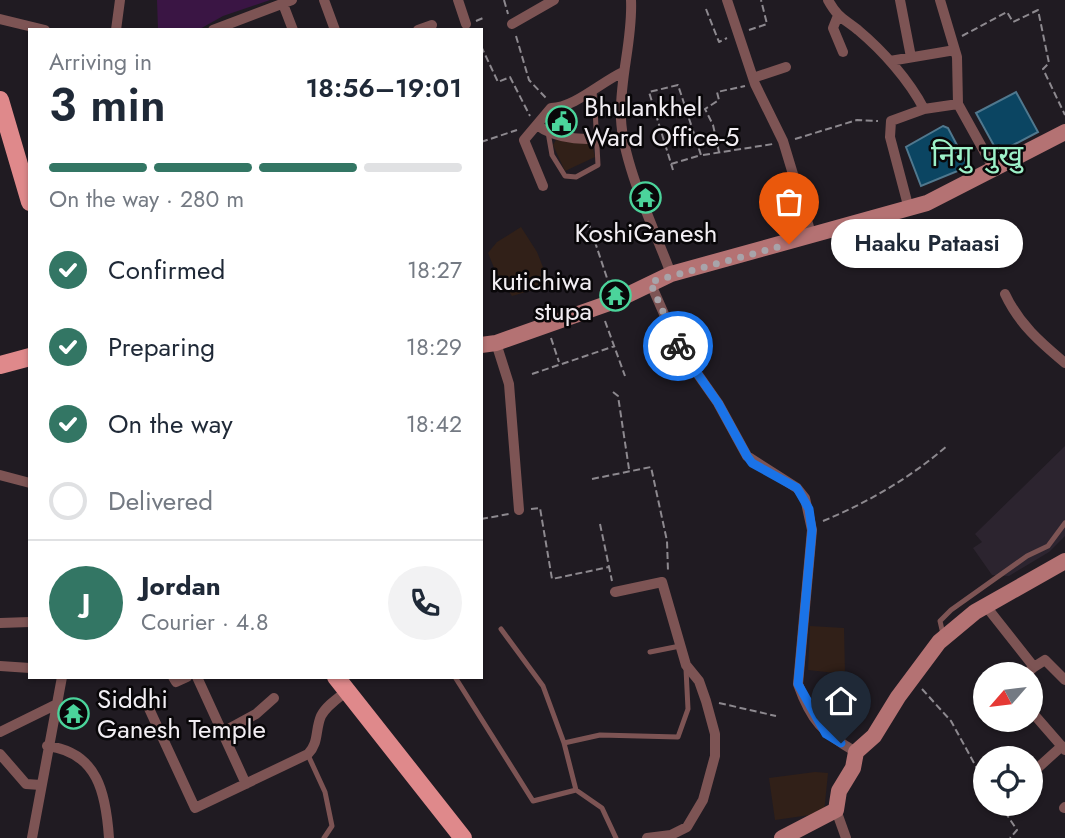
<!DOCTYPE html>
<html lang="en">
<head>
<meta charset="utf-8">
<style>
  body { margin:0; font-family:Jost,"Noto Sans Devanagari",sans-serif; background:#f2f2f3; color:#1f2937; height:100vh; display:flex; flex-direction:column; font-size:26px; white-space:nowrap }
  * { box-sizing:border-box; margin:0 }
  p { font-size:23px; color:#747a83 }
  .icon { flex:none; width:38px; height:38px; fill:none; stroke:currentColor; stroke-width:2; stroke-linecap:round; stroke-linejoin:round }
  .map { position:relative; flex:1; overflow:hidden }
  .side { position:absolute; left:28px; top:28px; width:455px; height:651px; display:flex; flex-direction:column; background:#fff; border-radius:0px; box-shadow:0 2px 5px #0004 }
  .side>* { flex:none }
  .needle { width:46px; rotate:242deg }
  .tools { position:absolute; left:973px; top:662px; display:grid; gap:14px }
  .tools a { display:grid; place-items:center; width:70px; height:70px; border-radius:50%; background:#fff; box-shadow:0 2px 5px #0004; font-size:35px }
  .pin { position:absolute; display:grid; place-items:center; width:60px; height:60px; color:#fff; margin:-72px -30px; border-radius:50% 50% 50% 0; rotate:-45deg; box-shadow:0 0 7px #0007 }
  .pin .icon { rotate:45deg }
  .courier { position:absolute; display:grid; place-items:center; width:70px; height:70px; margin:-35px; border:5px solid #1a73e8; border-radius:50%; background:#fff; color:#222; box-shadow:0 2px 9px #0007 }
  .bubble { position:absolute; height:49px; border-radius:24px; background:#fff; box-shadow:0 2px 5px #0004; font-size:23px; font-weight:600; line-height:49px; text-align:center }
  .overview em { font-style:normal; font-weight:600 }
  .overview div { display:flex; flex-direction:column-reverse }
  .overview { display:flex; align-items:center; justify-content:space-between; height:119px; padding:0 21px }
  h1 { font-size:46px; font-weight:600; line-height:52px }
  .bar { display:grid; grid-template-columns:repeat(4,1fr); gap:10px 7px; align-content:center; height:84px; padding:0 21px }
  .bar i { height:9px; border-radius:5px; background:#e0e1e3 }
  .bar .selected { background:#337664 }
  .bar p { grid-column:span 4 }
  .line { display:flex; align-items:center; gap:18px; padding:0 21px; border-top:2px solid #e0e1e3 }
  .line div { flex:1 }
  .round { display:grid; place-items:center; flex:none; width:74px; height:74px; border-radius:37px; background:#f2f2f3 }
  ol { padding:0 21px; list-style:none }
  li { display:flex; align-items:center; gap:21px; height:77px }
  li p { margin-inline-start:auto }
  li .icon { padding:7px; border-radius:50%; background:#337664; color:#fff; stroke-width:4 }
  li:last-child { color:#747a83 }
  li i { width:38px; height:38px; border:4px solid #e0e1e3; border-radius:50% }
  .map>svg:first-child { display:block }
  .built { fill:#2c242f }
  .education { fill:#312018 }
  .green { fill:#3a1544 }
  .water { fill:#0b4562; stroke:#50788e; stroke-width:2 }
  .lines { fill:none; stroke-linecap:round; stroke-linejoin:round }
  .path { stroke:#8d898f; stroke-width:2; stroke-dasharray:7 3.5; stroke-linecap:butt }
  .lane { stroke:#7d5454; stroke-width:5 }
  .street { stroke:#7d5454; stroke-width:10 }
  .secondary { stroke:#b47273; stroke-width:16 }
  .primary { stroke:#df898b; stroke-width:18 }
  .done { stroke:#a8a4aa; stroke-width:7; stroke-dasharray:0 12.6 }
  .route { stroke:#1a73e8; stroke-width:9 }
  .labels { text-anchor:middle; stroke-width:5; stroke-linejoin:round; paint-order:stroke }
  .poi-label { font-size:26px; fill:#f2eef3; stroke:#090709; text-anchor:start }
  .quarter-label { font-size:30px; fill:#9df1c8; stroke:#090709 }
</style>
</head>
<body>
<div class="map">
<svg width="1065" height="838" viewBox="0 0 1065 838">
  <rect width="100%" height="100%" fill="#201b22"/>
  <!-- built -->
  <path class="built" d="M1065,446v90l-16,16 -40,24 -17,-1 -19,-27 9,-6 -7,-8z"/>
  <!-- education -->
  <path class="education" d="M556,140l36,4 3,13 -30,14 -12,-26z
    M521,227l16,25 13,33 -38,11 -17,-26 -7,-17 9,-11z
    M810,626l34,2 1,46 -37,-4z
    M815,772l13,1 -4,40 -49,7 -6,-42z"/>
  <!-- green -->
  <path class="green" d="M157,0h113l-47,16 -25,14h-40z"/>
  <!-- water -->
  <path class="water" d="M1016,92l22,40 -40,21 -22,-40z
    M943,126l5,2 19,36 -2,4 -44,18 -15,-39z"/>
  <g class="lines">
    <!-- path -->
    <path class="path" d="M504,0l4,14
      M706,9l13,33 8,-4
      M476,21l7,-3
      M749,30l18,-6 -6,-24
      M516,36l13,44 17,18
      M962,36l45,-24 6,10 25,-12 11,53 -6,6 22,46
      M481,46l17,36 12,-5 20,39
      M632,112l19,-1
      M795,139l62,-19 21,1
      M481,142l36,-12
      M719,152l-6,-27 -8,-16 14,-9 -2,-8 28,-6
      M703,155l70,-11
      M671,164l30,-9 -23,-70 -29,7 24,78
      M588,221l22,66
      M605,321l20,55
      M551,338l8,24
      M532,374l83,-28
      M613,392l5,4 11,73
      M592,479l59,-12 16,74 1,30
      M531,509l9,-1 12,71 57,-12
      M481,519l28,-5
      M823,521c44,-18 87,-43 124,-75
      M600,524l12,57
      M922,689l29,32 34,62
      M719,703l57,13
      M999,803l18,27 -7,8"/>
    <!-- lane -->
    <path class="lane" d="M548,132l4,23 13,21 11,1 22,-12 -4,-75
      M501,629l42,57 21,57 12,47 26,18 14,30
      M943,634l-3,-13 11,-11 76,-54 21,-10 17,-23
      M650,652l30,-6
      M455,677l78,124 43,-11
      M564,743l36,-8 78,2 10,-28 -2,-40
      M308,755l17,37 7,34 -8,12"/>
    <!-- street -->
    <path class="street" d="M324,0l11,30
      M458,0l8,24
      M631,0c2,40 -12,79 -10,119 2,46 34,111 50,155
      M727,0l28,84 28,57 29,96
      M828,0c10,18 15,18 30,30 25,21 51,50 66,79
      M900,0l11,57
      M940,0l17,57 1,47 36,65
      M283,4l10,26
      M837,18l-4,10 10,24
      M0,19l45,11
      M512,24l42,-24
      M116,30l4,-30
      M213,30l79,-30
      M418,30l14,-5
      M890,61l65,-11
      M753,78l33,-11
      M537,125c23,18 60,14 87,13
      M543,186l-19,-46 27,-32c23,0 50,-26 72,-36
      M909,209l-19,-72 1,-16 33,-12 34,-5
      M650,282l28,64 40,57 29,53 50,32 8,10 7,32 -14,154c13,37 25,49 58,68
      M1005,294c14,30 35,48 60,69
      M496,343l13,41 10,126
      M0,475l30,8
      M615,592l47,-10 24,83 13,16 7,20 9,33v22l-12,44 -16,27 -16,8 -24,3
      M985,605l49,62 -8,7
      M0,623l30,-1
      M0,666l30,2
      M1034,667l11,-7 20,20
      M173,677l3,5 11,-5
      M197,677l49,107
      M146,702l49,106 113,-54c11,-11 7,-24 13,-38 5,-10 17,-18 26,-25
      M1031,711l34,39
      M0,732l55,-27
      M223,732l33,-18 18,-16
      M47,746c51,6 59,48 62,92
      M0,754l26,30 15,1
      M1031,774l31,-28
      M1064,808l1,-1
      M836,810l10,28
      M32,838l30,-161"/>
    <!-- secondary -->
    <path class="secondary" d="M481,345l15,-2 119,-42 56,-27 256,-71 138,-71
      M782,838l54,-28 3,-19 14,-23 3,-16 18,-16 24,-39 41,-55 36,-30 90,-51"/>
    <!-- primary -->
    <path class="primary" d="M0,100l30,102
      M0,365l30,-8
      M336,677l127,161"/>
  </g>
  <g class="lines">
    <!-- done -->
    <path class="done" d="M678,346l-28,-64 139,-38"/>
    <!-- route -->
    <path class="route" d="M678,346l40,57 29,53 5,7 45,25 12,21 3,21 -14,154 28,50 15,9"/>
  </g>
  <!-- icons -->
  <defs>
    <symbol id="civic-ring" viewBox="-11 -11 22 22"><circle r="9.5" fill="#090709" stroke="#4bd49b" stroke-width="1.5"/><path d="M-.6-6.5H3V-4.5H.6V-3L4-1V1h2V6H-6V1h2V-1L-.6-3ZM-1.2 2.5V6h2.4V2.5Z" fill="#4bd49b"/></symbol>
    <symbol id="temple-ring" viewBox="-11 -11 22 22"><circle r="9.5" fill="#090709" stroke="#4bd49b" stroke-width="1.5"/><path d="M0-6L5-2H3V0L6.5 2.5H4V6H1.5V3h-3V6H-4V2.5H-6.5L-3 0V-2H-5Z" fill="#4bd49b"/></symbol>
  </defs>
  <g fill-rule="evenodd">
    <use href="#civic-ring" x="544" y="104" width="35" height="35"/>
    <use href="#temple-ring" x="628" y="180" width="35" height="35"/>
    <use href="#temple-ring" x="598" y="278" width="35" height="35"/>
    <use href="#temple-ring" x="56" y="696" width="35" height="35"/>
  </g>
  <g class="labels">
    <!-- poi labels -->
    <g class="poi-label">
      <text x="584" y="116">Bhulankhel<tspan x="584" dy="30">Ward Office-5</tspan></text>
      <text x="646" y="242" text-anchor="middle">KoshiGanesh</text>
      <text x="592" y="290" text-anchor="end">kutichiwa<tspan x="592" dy="30">stupa</tspan></text>
      <text x="97" y="708">Siddhi<tspan x="97" dy="30">Ganesh Temple</tspan></text>
    </g>
    <!-- quarter labels -->
    <g class="quarter-label">
      <text x="977" y="166">निगु पुखु</text>
    </g>
  </g>
</svg>
<div class="tools">
<a><svg class="needle" viewBox="-14 -14 28 28"><path d="M0-13l5 13h-10z" fill="#e53935"/><path d="M0 13l5-13h-10z" fill="#747a83"/></svg></a>
<a><svg class="icon" aria-label="locate" viewBox="0 0 24 24"><circle cx="12" cy="12" r="6"/><path d="M12 2v4M12 18v4M2 12h4M18 12h4"/></svg></a>
</div>
<div class="pin" style="left:789px;top:244px;background:#ea580c"><svg class="icon" aria-label="bag" viewBox="0 0 24 24"><path d="M5 8h14l-1 12H6zM9 8a3 3 0 0 1 6 0"/></svg></div>
<div class="pin" style="left:841px;top:743px;background:#1f2937"><svg class="icon" aria-label="home" viewBox="0 0 24 24"><path d="M3 11l9-7 9 7M6 9v11h12V9"/></svg></div>
<div class="courier" style="left:678px;top:346px"><svg class="icon" aria-label="bike" viewBox="0 0 24 24"><circle cx="6" cy="16" r="4"/><circle cx="18" cy="16" r="4"/><path d="M6 16l4-8h5l3 8M10 8l3 8H6M13 5h3"/></svg></div>
<div class="bubble" style="left:831px;top:219px;width:192px">Haaku Pataasi</div>
<section class="side">
<div class="overview"><div><h1>3 min</h1><p>Arriving in</p></div><em>18:56–19:01</em></div>
<div class="bar"><i class="selected"></i><i class="selected"></i><i class="selected"></i><i></i><p>On the way · 280 m</p></div>
<ol>
<li><svg class="icon" aria-label="check" viewBox="0 0 24 24"><path d="M5 12l5 5 9-10"/></svg>Confirmed<p>18:27</p></li>
<li><svg class="icon" aria-label="check" viewBox="0 0 24 24"><path d="M5 12l5 5 9-10"/></svg>Preparing<p>18:29</p></li>
<li><svg class="icon" aria-label="check" viewBox="0 0 24 24"><path d="M5 12l5 5 9-10"/></svg>On the way<p>18:42</p></li>
<li><i></i>Delivered</li>
</ol>
<div class="line" style="height:126px"><b class="round" style="background:#337664;color:#fff">J</b><div><b>Jordan</b><p>Courier · 4.8</p></div><a class="round"><svg class="icon" aria-label="phone" viewBox="0 0 24 24"><path d="M5 4h4l2 5-3 2q2 4 5 5l2-3 5 2v4C11 20 4 13 5 4z"/></svg></a></div>
</section>
</div>
</body>
</html>
